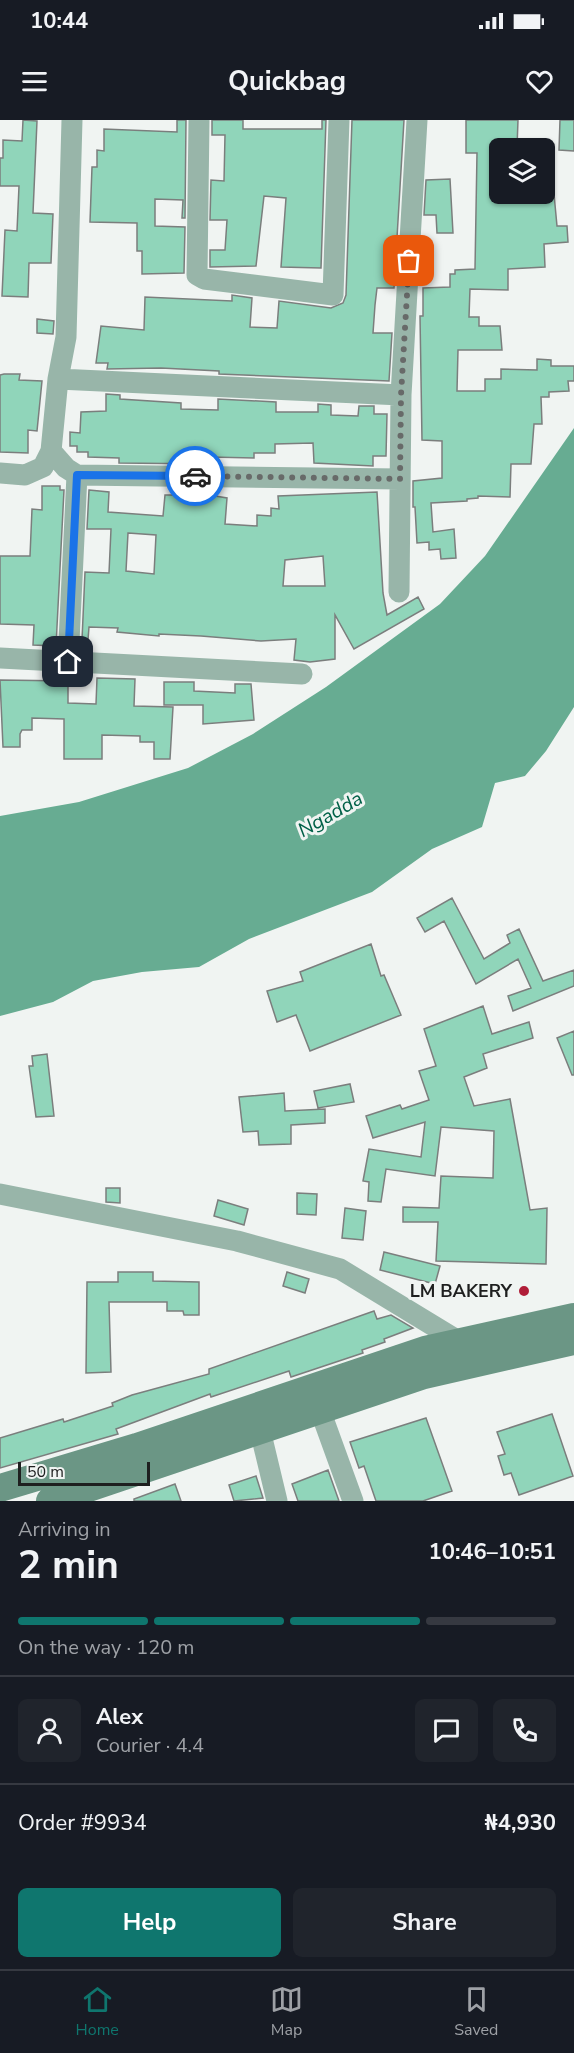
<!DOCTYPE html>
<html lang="en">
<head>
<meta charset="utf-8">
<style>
  body { margin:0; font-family:"Nunito Sans",sans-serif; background:#20242c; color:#f1f3f6; height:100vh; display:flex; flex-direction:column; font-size:22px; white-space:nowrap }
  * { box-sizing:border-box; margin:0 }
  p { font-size:20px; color:#9ea1a6 }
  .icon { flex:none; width:33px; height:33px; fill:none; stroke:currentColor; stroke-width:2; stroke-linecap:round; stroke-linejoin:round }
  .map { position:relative; height:1381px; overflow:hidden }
  .panel { display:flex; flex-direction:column; background:#171b24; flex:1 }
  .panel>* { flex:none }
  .buttons { position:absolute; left:489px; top:18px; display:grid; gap:12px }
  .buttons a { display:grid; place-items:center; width:66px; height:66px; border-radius:9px; background:#171b24; box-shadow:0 2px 4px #0004; font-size:30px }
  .scale { position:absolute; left:18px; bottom:15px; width:132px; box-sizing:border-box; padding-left:6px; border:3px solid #1e1f1f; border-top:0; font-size:16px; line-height:21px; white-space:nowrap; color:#1e1f1f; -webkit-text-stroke:4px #f0f4f2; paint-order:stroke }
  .pin { position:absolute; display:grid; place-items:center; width:51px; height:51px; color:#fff; margin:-26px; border-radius:12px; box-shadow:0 3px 9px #0006 }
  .courier { position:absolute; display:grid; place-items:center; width:60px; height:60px; margin:-30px; border:4px solid #1a73e8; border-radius:50%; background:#fff; color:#222; box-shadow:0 2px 8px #0007 }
  .overview em { font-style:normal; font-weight:700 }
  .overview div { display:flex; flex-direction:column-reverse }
  .overview { display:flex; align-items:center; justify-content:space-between; height:102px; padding:0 18px }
  h1 { font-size:39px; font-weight:700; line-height:45px }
  .bar { display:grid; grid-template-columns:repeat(4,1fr); gap:9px 6px; align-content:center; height:72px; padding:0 18px }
  .bar i { height:8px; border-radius:4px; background:#363941 }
  .bar .active { background:#0f766e }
  .bar p { grid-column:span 4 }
  .line { display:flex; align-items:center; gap:15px; padding:0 18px; border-top:2px solid #363941 }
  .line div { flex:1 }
  .round { display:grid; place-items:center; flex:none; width:63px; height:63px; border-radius:9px; background:#20242c }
  .primary-button { display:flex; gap:12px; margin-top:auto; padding:12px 18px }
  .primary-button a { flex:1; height:69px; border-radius:9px; background:#0f766e; color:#fff; font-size:24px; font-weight:700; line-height:69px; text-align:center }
  .primary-button a+a { background:#20242c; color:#f1f3f6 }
  .status { display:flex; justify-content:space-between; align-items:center; height:42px; padding:0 30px; background:#171b24; direction:ltr }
  .status svg { height:16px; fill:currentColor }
  header { display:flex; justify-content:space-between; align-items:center; height:78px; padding:0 18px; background:#171b24; font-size:27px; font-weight:700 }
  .tabs { display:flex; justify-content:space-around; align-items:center; height:84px; border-top:2px solid #363941; background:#171b24; font-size:16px; color:#9ea1a6 }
  .tabs a { display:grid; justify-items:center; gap:3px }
  .tabs .active { color:#0f766e }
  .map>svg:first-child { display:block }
  .water { fill:#67ac92 }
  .building { fill:#90d5ba; stroke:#7b7e7d; stroke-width:1.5; fill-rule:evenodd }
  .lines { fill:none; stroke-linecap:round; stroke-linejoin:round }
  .street { stroke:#98b5a9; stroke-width:21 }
  .secondary { stroke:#6b9685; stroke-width:28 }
  .done { stroke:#686a69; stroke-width:6; stroke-dasharray:0 10.8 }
  .route { stroke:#1a73e8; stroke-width:8 }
  .poi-dot { fill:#b01d38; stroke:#f0f4f2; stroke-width:2 }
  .labels { text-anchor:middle; stroke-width:6; stroke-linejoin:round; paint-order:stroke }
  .poi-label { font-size:18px; font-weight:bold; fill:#1e1f1f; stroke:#f0f4f2; text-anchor:end }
  .water-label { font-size:20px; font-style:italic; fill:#006047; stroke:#f0f4f2 }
</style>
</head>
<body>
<div class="status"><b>10:44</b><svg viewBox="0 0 49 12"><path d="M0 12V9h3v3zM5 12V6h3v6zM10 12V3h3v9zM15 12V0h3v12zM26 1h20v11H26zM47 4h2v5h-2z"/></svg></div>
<header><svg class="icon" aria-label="menu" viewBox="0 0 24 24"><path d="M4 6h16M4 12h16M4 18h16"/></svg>Quickbag<svg class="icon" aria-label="heart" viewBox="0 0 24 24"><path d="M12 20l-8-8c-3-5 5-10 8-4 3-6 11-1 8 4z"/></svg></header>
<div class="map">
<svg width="574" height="1381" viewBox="0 0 574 1381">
  <rect width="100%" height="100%" fill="#f0f4f2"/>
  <!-- water -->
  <path class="water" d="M574,308v279l-28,44 -21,25 -30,7 -13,44 -50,22 -60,43 -123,47 -50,28 -57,5 -49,9 -40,21 -53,14v-200l79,-14 109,-34 65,-34 73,-47 114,-83 45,-48z"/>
  <!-- building -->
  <path class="building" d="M23,0l14,1 -4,92 20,1 -2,49h-22l-1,34 -26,-1 3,-66 12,1 2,-45h-19v-28h3v-18l19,1z
    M177,0h9l-1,98h-3l1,-18 -28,-1v27l30,1 -1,46 -42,1v-23h-5v-28l-47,-1 2,-55h5v-17l7,1v-22l73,3z
    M212,0h31v9h79v-9h4l-5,148 -40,-1 5,-69 -22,-2 -8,70 -46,1v-17h15l2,-30h-17l1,-40 13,1 1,-46h-13z
    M352,0h52l-10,168h-17l-2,17 -2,28h19l-3,48 -170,-7v-3l-58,-3 -54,1 1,-6h-12l5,-37 43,4 1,-33 87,4v-6l20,3 -2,29 27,1 2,-27 52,7 12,-5 3,-8z
    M466,0h52l-1,28h-18l1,46h54l3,32h10l1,16 -24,2 1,23 -37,2v21l-38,-1 -1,28h10v9h21l2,24h-44l-1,41h28v-12h16v-10l36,1v-11l14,1v6h23v15h-6l1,10 -20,1v5h-8l1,27h-8l-3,40h-20l-1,33 -32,-1v2l-11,1v2l-36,2 2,29 21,-3 2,29 -15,1 -1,-10 -11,1v-8l-12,1 -2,-36h-2v-26l29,-3v-37l-20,-1 -2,-124h3v-28l27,-1v-13h5v-4l20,-1 2,-116h-11z
    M560,0h14v31l-15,-1z
    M450,59l3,54h-16l-1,-18h-12l2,-35z
    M37,199l17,2 -1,13 -16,-1z
    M4,254h16l-1,6 23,1 -5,50 -9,-1v23l-28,-1v-77z
    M106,274l14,1v4l61,4v6l37,1v-11l58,3v10h42v-8l13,1v10l27,1 1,-10h15v8h13l-1,42h-13v10l-59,-3 -1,-20 -38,1v9h-21v5l-44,-1v7l-91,-1v-5l-31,-1v-5h-11v-6h-7v-14l10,1 1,-21 25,-1z
    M42,366h18v4h4l-8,156 -23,-1 1,-20 -34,-1v-68h30l2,-47 10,1z
    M89,370l20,2 -1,20 55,4 2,-21h44l18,3 -2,26 32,2v-11l14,1v-8l8,1 -1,-13 99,-4 6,101 4,22 31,-18 6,12 -70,40 -19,-34v44l-25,3 -16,-2 2,-21 -35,2 -60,-5 -42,-2v2l-42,-4 1,-4 -29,-1 -1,13h-6l3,-68 24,1 2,-44h-24zM128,413l28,2 -2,39 -28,-3zM323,436l2,30h-42l2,-26z
    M97,558l38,1 -1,27 39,1 -3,52h-16v-17h-14v-6l-38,-1v24h-38v-40l-32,-1v12h-10l-2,4v13h-17l-3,-67 68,1v22l28,1z
    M164,562h30v9l41,2v-9h16l3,36 -51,4v-19h-39z
    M452,778l32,61 26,-16 -3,-8 12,-6 24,52 31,-11v16l-61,25 -5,-15 23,-8 -13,-29 -42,25 -32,-63 -19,11 -8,-14z
    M371,824l10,32 3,-1 17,40 -91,36 -14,-36 -19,7 -10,-31 36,-10 -3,-9z
    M483,886l9,28 37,-12 4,16 -50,16 4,14 -23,9 10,29 36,-7 20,111 17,-2 -1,56 -110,-3 2,-39h-35v-15l36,1 2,-32 52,2 1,-47 -53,-4 -6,49 -49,-7 -5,33 -13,-1 1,-19 -6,-1 6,-32 52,8 4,-35 -52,16 -7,-22 34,-11 2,4 27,-9 -10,-29 17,-5 -12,-37z
    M574,911v44h-2l-15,-37z
    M47,934l7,62 -18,1 -7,-51h4l-1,-10z
    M350,964l4,18 -36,6 -4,-17z
    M284,973l1,18 40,-2v14l-34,2v19l-32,1 -1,-14 -15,1 -4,-35z
    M106,1068h14v15l-14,-1z
    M297,1073l20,1 -1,21 -19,-1z
    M218,1080l30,9 -4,16 -30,-9z
    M345,1088l21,3 -3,29 -21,-2z
    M384,1132l56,14 -5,18 -55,-14z
    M118,1152h35v9l46,1v33h-15l-1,-4h-16v-9h-58l2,70 -25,1 1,-91h31z
    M287,1152l22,7 -4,14 -22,-7z
    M374,1191l3,8 14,-4 22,13 -29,11 1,3 -23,8 1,3 -72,24 -2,-6 -78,26 -1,-3 -94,35 2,5 -118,34v-30l63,-19 1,3 49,-16 -1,-3 20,-8 77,-21v-5z
    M552,1294l21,62 -54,19 -8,-22 -7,2 -6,-19 7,-2 -8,-22z
    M426,1298l26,73 -29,10h-47l-12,-35 -5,2 -9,-26z
    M328,1350l11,31h-41l-6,-17z
    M256,1356l7,22 -29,3 -5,-16z
    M175,1364l6,17h-47v-2z"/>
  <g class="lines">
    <!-- street -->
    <path class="street" d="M199,0l-2,155 7,4 129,16 6,-175
      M58,259l343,16
      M51,331l15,17 11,7 -9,187
      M0,353l25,2 18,-8 8,-16 7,-72 8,-42 6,-217
      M77,355l323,4
      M399,472l2,-197 16,-275
      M0,538l302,16
      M0,1074l237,47 103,28 120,73
      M320,1290l33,91
      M260,1310l17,71"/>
    <!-- secondary -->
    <path class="secondary" d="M0,1368l137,-41 288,-97 149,-33
      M50,1381l374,-126 150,-34"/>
  </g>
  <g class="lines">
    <!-- done -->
    <path class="done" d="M195,356l205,3 1,-84 8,-134"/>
    <!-- route -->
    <path class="route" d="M68,542l9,-187 118,1"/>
  </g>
  <!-- markers -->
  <circle class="poi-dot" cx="524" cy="1171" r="6"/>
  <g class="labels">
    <!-- poi labels -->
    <g class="poi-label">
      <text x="512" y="1177">LM BAKERY</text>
    </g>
    <!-- water labels -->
    <g class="water-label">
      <text transform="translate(330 694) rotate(-30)" y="7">Ngadda</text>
    </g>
  </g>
</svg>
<div class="buttons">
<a><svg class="icon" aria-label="layers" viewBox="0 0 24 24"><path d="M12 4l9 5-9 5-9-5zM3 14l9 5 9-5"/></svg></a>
</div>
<div class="scale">50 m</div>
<div class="pin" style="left:409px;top:141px;background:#ea580c"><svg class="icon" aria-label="bag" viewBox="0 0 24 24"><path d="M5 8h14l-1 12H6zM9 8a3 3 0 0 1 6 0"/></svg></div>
<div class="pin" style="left:68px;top:542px;background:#1f2937"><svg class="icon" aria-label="home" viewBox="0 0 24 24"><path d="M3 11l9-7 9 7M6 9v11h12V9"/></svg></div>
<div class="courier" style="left:195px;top:356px"><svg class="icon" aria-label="car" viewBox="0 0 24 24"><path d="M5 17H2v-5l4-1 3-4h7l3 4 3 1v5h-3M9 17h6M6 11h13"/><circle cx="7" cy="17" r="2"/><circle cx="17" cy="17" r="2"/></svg></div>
</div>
<section class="panel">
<div class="overview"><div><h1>2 min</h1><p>Arriving in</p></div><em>10:46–10:51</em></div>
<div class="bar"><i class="active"></i><i class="active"></i><i class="active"></i><i></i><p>On the way · 120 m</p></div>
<div class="line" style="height:108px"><a class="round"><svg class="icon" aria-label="person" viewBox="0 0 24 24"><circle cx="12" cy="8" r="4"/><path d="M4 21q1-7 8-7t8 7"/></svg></a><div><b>Alex</b><p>Courier · 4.4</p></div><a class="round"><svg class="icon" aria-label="chat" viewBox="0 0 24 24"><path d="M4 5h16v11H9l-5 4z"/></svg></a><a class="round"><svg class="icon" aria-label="phone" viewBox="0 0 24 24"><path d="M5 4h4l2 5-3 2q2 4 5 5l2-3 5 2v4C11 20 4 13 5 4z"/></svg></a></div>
<div class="line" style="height:78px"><div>Order #9934</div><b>₦4,930</b></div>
<div class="primary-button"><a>Help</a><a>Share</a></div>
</section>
<nav class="tabs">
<a class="active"><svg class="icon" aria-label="home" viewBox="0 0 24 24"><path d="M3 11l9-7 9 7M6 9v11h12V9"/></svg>Home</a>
<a><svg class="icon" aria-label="map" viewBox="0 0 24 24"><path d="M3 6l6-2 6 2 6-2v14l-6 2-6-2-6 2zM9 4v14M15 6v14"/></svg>Map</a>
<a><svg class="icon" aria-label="saved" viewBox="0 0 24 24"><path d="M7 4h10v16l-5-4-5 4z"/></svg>Saved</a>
</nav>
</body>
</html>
